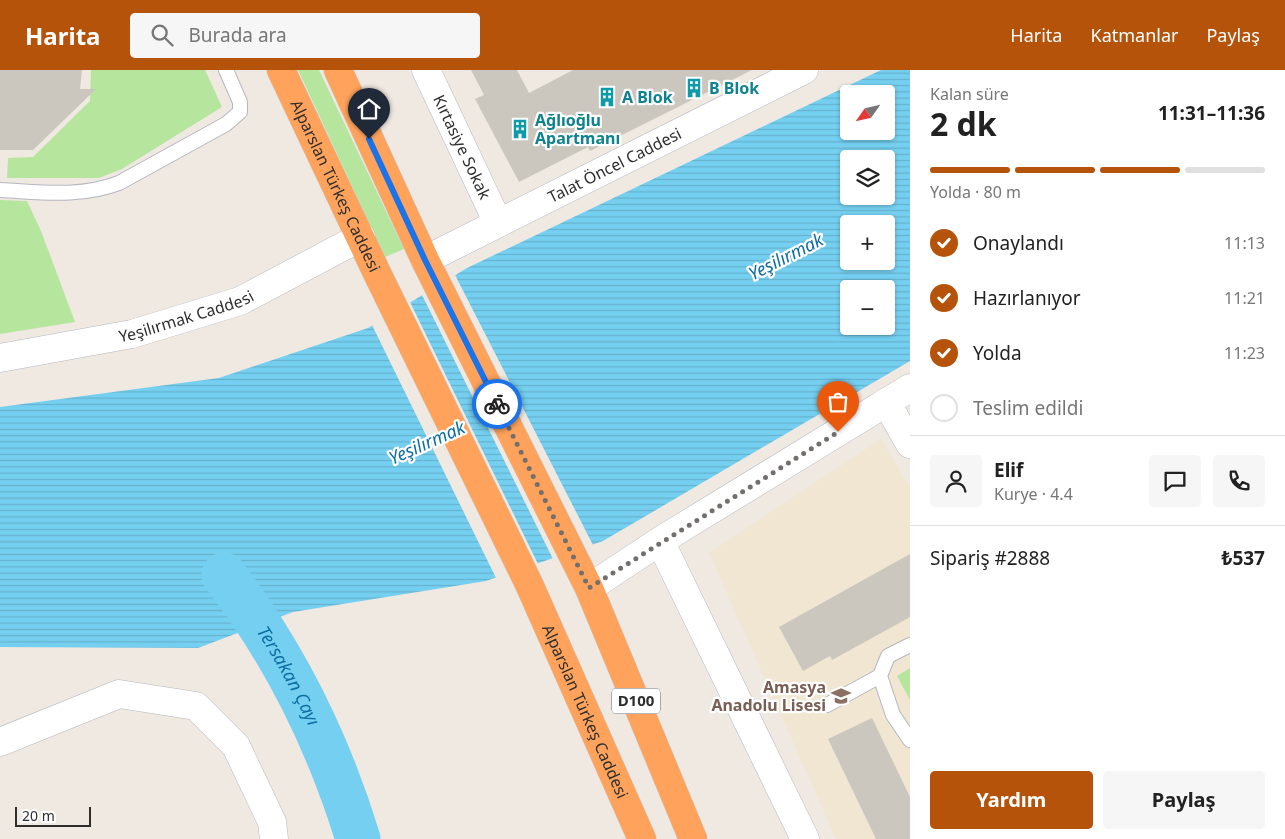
<!DOCTYPE html>
<html lang="tr">
<head>
<meta charset="utf-8">
<style>
  body { margin:0; font-family:"Noto Sans",sans-serif; background:#f6f6f6; color:#222; height:100vh; display:flex; flex-direction:column; font-size:19px; white-space:nowrap }
  * { box-sizing:border-box; margin:0 }
  p { font-size:16px; color:#767676 }
  .icon { flex:none; width:28px; height:28px; fill:none; stroke:currentColor; stroke-width:2; stroke-linecap:round; stroke-linejoin:round }
  .map { position:relative; flex:1; overflow:hidden }
  .details { display:flex; flex-direction:column; background:#fff; width:375px }
  .details>* { flex:none }
  .needle { width:32px; rotate:236deg }
  .fabs { position:absolute; left:840px; top:15px; display:grid; gap:10px }
  .fabs a { display:grid; place-items:center; width:55px; height:55px; border-radius:5px; background:#fff; box-shadow:0 1px 4px #0004; font-size:25px }
  .scale { position:absolute; left:15px; bottom:12px; width:76px; box-sizing:border-box; padding-left:5px; border:2px solid #2e2e2e; border-top:0; font-size:14px; line-height:18px; white-space:nowrap; color:#2e2e2e; -webkit-text-stroke:4px #fff; paint-order:stroke }
  .pin { position:absolute; display:grid; place-items:center; width:42px; height:42px; color:#fff; margin:-51px -21px; border-radius:50% 50% 50% 0; rotate:-45deg; box-shadow:0 0 5px #0007 }
  .pin .icon { rotate:45deg }
  .courier { position:absolute; display:grid; place-items:center; width:50px; height:50px; margin:-25px; border:4px solid #1a73e8; border-radius:50%; background:#fff; color:#222; box-shadow:0 1px 6px #0007 }
  .headline em { font-style:normal; font-weight:700 }
  .headline div { display:flex; flex-direction:column-reverse }
  .headline { display:flex; align-items:center; justify-content:space-between; height:85px; padding:0 20px }
  h1 { font-size:32px; font-weight:700; line-height:38px }
  .bar { display:grid; grid-template-columns:repeat(4,1fr); gap:8px 5px; align-content:center; height:60px; padding:0 20px }
  .bar i { height:6px; border-radius:4px; background:#e0e0e0 }
  .bar .selected { background:#b45309 }
  .bar p { grid-column:span 4 }
  .line { display:flex; align-items:center; gap:12px; padding:0 20px; border-top:1px solid #e0e0e0 }
  .line div { flex:1 }
  .round { display:grid; place-items:center; flex:none; width:52px; height:52px; border-radius:5px; background:#f6f6f6 }
  ol { padding:0 20px; list-style:none }
  li { display:flex; align-items:center; gap:15px; height:55px }
  li p { margin-inline-start:auto }
  li .icon { padding:5px; border-radius:50%; background:#b45309; color:#fff; stroke-width:4 }
  li:last-child { color:#767676 }
  li i { width:28px; height:28px; border:2px solid #e0e0e0; border-radius:50% }
  .cta { display:flex; gap:10px; margin-top:auto; padding:10px 20px }
  .cta a { flex:1; height:58px; border-radius:5px; background:#b45309; color:#fff; font-size:20px; font-weight:700; line-height:58px; text-align:center }
  .cta a+a { background:#f6f6f6; color:#222 }
  header { display:flex; align-items:center; gap:30px; box-sizing:border-box; height:70px; padding:0 25px; background:#b45309; color:#fff }
  header strong { font-size:24px }
  nav { display:flex; gap:28px; margin-inline-start:auto; font-size:18px }
  .search { width:350px; height:45px; background:#f6f6f6; display:flex; align-items:center; gap:12px; box-sizing:border-box; padding:0 18px; border-radius:5px; color:#767676; font-size:19px }
  main { display:flex; flex:1; min-height:0 }
  .map>svg:first-child { display:block }
  .education { fill:#f0e6d1 }
  .grass { fill:#b6e59e }
  .water { fill:url(#water-rules); fill-rule:evenodd }
  .pier { fill:#efe9e1 }
  .lines { fill:none; stroke-linecap:round; stroke-linejoin:round }
  .river { stroke:#75cff0; stroke-width:45 }
  .building { fill:#cbc7bf }
  .lane-casing { stroke:#b4b7c1; stroke-width:16 }
  .street-casing { stroke:#b4b7c1; stroke-width:29 }
  .secondary-casing { stroke:#b4b7c1; stroke-width:29 }
  .highway-casing { stroke:#c9c9c9; stroke-width:29 }
  .lane { stroke:#fff; stroke-width:14 }
  .street { stroke:#fff; stroke-width:28 }
  .secondary { stroke:#fff; stroke-width:28 }
  .highway { stroke:#ffa35c; stroke-width:28 }
  .done { stroke:#726f6d; stroke-width:5; stroke-dasharray:0 9 }
  .route { stroke:#1a73e8; stroke-width:6 }
  .labels { text-anchor:middle; stroke-width:4.5; stroke-linejoin:round; paint-order:stroke }
  .shield { fill:#fff; stroke:#6d6d6d; stroke-width:1 }
  .shield-label { font-size:15px; font-weight:bold; fill:#2e2e2e }
  .culture-label { font-size:16px; font-weight:bold; fill:#0d838f; stroke:#fff; text-anchor:start }
  .street-label { font-size:16px; fill:#2e2e2e; stroke:#fff }
  .education-label { font-size:16px; font-weight:bold; fill:#785e54; stroke:#fff; text-anchor:end }
  .water-label { font-size:18px; font-style:italic; fill:#0d6fa3; stroke:#fff }
</style>
</head>
<body>
<header>
<strong>Harita</strong>
<div class="search"><svg class="icon" aria-label="search" viewBox="0 0 24 24"><circle cx="10" cy="10" r="6"/><path d="M15 15l6 6"/></svg>Burada ara</div>
<nav><a>Harita</a><a>Katmanlar</a><a>Paylaş</a></nav>
</header>
<main>
<div class="map">
<svg width="910" height="769" viewBox="0 0 910 769">
  <defs>
    <pattern id="water-rules" width="6" height="5" patternUnits="userSpaceOnUse" patternTransform="scale(1.25)"><rect width="6" height="5" fill="#75cff0"/><path d="M0 2.5h6" fill="none" stroke="#66b2ce"/></pattern>
  </defs>
  <rect width="100%" height="100%" fill="#efe9e1"/>
  <!-- education -->
  <path class="education" d="M881,369l29,49v351h-74l-127,-286z"/>
  <!-- grass -->
  <path class="grass" d="M91,0h114l17,37 -100,62 -23,9h-92l1,-20 25,-1 57,-56z
    M298,0h21l85,179 -19,8z
    M0,130l27,1 14,30 34,91 -75,12z
    M910,598v32l-13,-24z"/>
  <!-- water -->
  <path class="water" d="M881,0h29v291l-307,180 -117,40 -193,31 -95,36 -198,-1v-240l219,-29 149,-50 99,-60zM849,24h37v37h-37zM849,89h37v37h-37zM849,154h37v37h-37zM849,219h37v37h-37z"/>
  <!-- pier -->
  <path class="pier" d="M454,203l140,274 -40,14 -133,-268z
    M409,230l130,266 -42,14 -126,-257z"/>
  <g class="lines">
    <!-- river -->
    <path class="river" id="s1" d="M224,505c61,79 105,169 134,264"/>
  </g>
  <!-- building -->
  <path class="building" d="M0,0h82l-2,19h16l-63,61h-33z
    M471,0h46l12,23 44,-23h179l-162,81 -2,-4 -69,35 -44,-83 9,-4z
    M910,484v63l-78,43 -2,-4 -27,15 -24,-44z
    M872,648l38,79v42h-34l-48,-100z"/>
  <g class="lines">
    <defs>
      <path id="lane" d="M0,120c41,2 79,8 119,-7l107,-59 14,-12v-10l-14,-32
        M910,575l-22,11 -8,20 13,39 17,25
        M827,635l53,-29"/>
      <g id="street">
        <path id="s2" d="M426,0l72,153"/>
        <path id="s3" d="M0,288l132,-24 108,-33 121,-64"/>
        <path d="M886,332l24,42"/>
        <path d="M660,471l145,298"/>
        <path d="M0,672l119,-48 77,12 40,40 36,76 2,17"/>
      </g>
      <g id="secondary">
        <path id="s4" d="M425,190l379,-190"/>
        <path d="M589,518l71,-47 250,-153"/>
      </g>
      <g id="highway">
        <path id="s5" d="M281,0l96,203 152,311 113,255"/>
        <path d="M338,0l87,190 164,328 104,251"/>
      </g>
    </defs>
    <!-- lane casing -->
    <use href="#lane" class="lane-casing"/>
    <!-- street casing -->
    <use href="#street" class="street-casing"/>
    <!-- secondary casing -->
    <use href="#secondary" class="secondary-casing"/>
    <!-- highway casing -->
    <use href="#highway" class="highway-casing"/>
    <!-- lane -->
    <use href="#lane" class="lane"/>
    <!-- street -->
    <use href="#street" class="street"/>
    <!-- secondary -->
    <use href="#secondary" class="secondary"/>
    <!-- highway -->
    <use href="#highway" class="highway"/>
  </g>
  <g class="lines">
    <!-- done -->
    <path class="done" d="M497,334l92,184 249,-156"/>
    <!-- route -->
    <path class="route" d="M369,69l56,121 72,144"/>
  </g>
  <!-- icons -->
  <defs>
    <symbol id="building-bare" viewBox="-9 -9 18 18"><path d="M-4-6H4V6H1V3H-1V6H-4ZM-2.5-4.3h1.7v1.8h-1.7ZM.8-4.3h1.7v1.8H.8ZM-2.5-1h1.7V.8h-1.7ZM.8-1h1.7V.8H.8Z" fill="#0f9aa8" stroke="#fff" stroke-width="2.5" paint-order="stroke"/></symbol>
    <symbol id="school-bare" viewBox="-9 -9 18 18"><path d="M0-5L7-2L0 1L-7-2ZM-4 1L0 2.5L4 1V4Q0 6-4 4Z" fill="#8d6e63" stroke="#fff" stroke-width="2.5" paint-order="stroke"/></symbol>
  </defs>
  <g fill-rule="evenodd">
    <use href="#building-bare" x="680" y="4" width="28" height="28"/>
    <use href="#building-bare" x="593" y="13" width="28" height="28"/>
    <use href="#building-bare" x="506" y="45" width="28" height="28"/>
    <use href="#school-bare" x="827" y="612" width="28" height="28"/>
  </g>
  <g class="labels">
    <!-- shield labels -->
    <rect class="shield" x="612" y="618.5" width="48" height="25" rx="4"/>
    <g class="shield-label">
      <text x="636" y="636">D100</text>
    </g>
    <!-- culture labels -->
    <g class="culture-label">
      <text x="709" y="24">B Blok</text>
      <text x="622" y="33">A Blok</text>
      <text x="535" y="56">Ağlıoğlu<tspan x="535" dy="18">Apartmanı</tspan></text>
    </g>
    <!-- street labels -->
    <g class="street-label">
      <text dy="6" stroke="none"><textPath href="#s2" startOffset="85">Kırtasiye Sokak</textPath></text>
      <text dy="6" stroke="none"><textPath href="#s4" startOffset="212">Talat Öncel Caddesi</textPath></text>
      <text dy="6" stroke="none"><textPath href="#s5" startOffset="128">Alparslan Türkeş Caddesi</textPath></text>
      <text dy="6" stroke="none"><textPath href="#s3" startOffset="191">Yeşilırmak Caddesi</textPath></text>
      <text dy="6" stroke="none"><textPath href="#s5" startOffset="710">Alparslan Türkeş Caddesi</textPath></text>
    </g>
    <!-- education labels -->
    <g class="education-label">
      <text x="826" y="623">Amasya<tspan x="826" dy="18">Anadolu Lisesi</tspan></text>
    </g>
    <!-- water labels -->
    <g class="water-label">
      <text transform="translate(786 187) rotate(-27)" y="6">Yeşilırmak</text>
      <text transform="translate(427 373) rotate(-24)" y="6">Yeşilırmak</text>
      <text dy="6" stroke="none"><textPath href="#s1" startOffset="120">Tersakan Çayı</textPath></text>
    </g>
  </g>
</svg>
<div class="fabs">
<a><svg class="needle" viewBox="-14 -14 28 28"><path d="M0-13l5 13h-10z" fill="#e53935"/><path d="M0 13l5-13h-10z" fill="#767676"/></svg></a>
<a><svg class="icon" aria-label="layers" viewBox="0 0 24 24"><path d="M12 4l9 5-9 5-9-5zM3 14l9 5 9-5"/></svg></a>
<a>+</a>
<a>−</a>
</div>
<div class="scale">20 m</div>
<div class="pin" style="left:838px;top:362px;background:#ea580c"><svg class="icon" aria-label="bag" viewBox="0 0 24 24"><path d="M5 8h14l-1 12H6zM9 8a3 3 0 0 1 6 0"/></svg></div>
<div class="pin" style="left:369px;top:69px;background:#1f2937"><svg class="icon" aria-label="home" viewBox="0 0 24 24"><path d="M3 11l9-7 9 7M6 9v11h12V9"/></svg></div>
<div class="courier" style="left:497px;top:334px"><svg class="icon" aria-label="bike" viewBox="0 0 24 24"><circle cx="6" cy="16" r="4"/><circle cx="18" cy="16" r="4"/><path d="M6 16l4-8h5l3 8M10 8l3 8H6M13 5h3"/></svg></div>
</div>
<section class="details">
<div class="headline"><div><h1>2 dk</h1><p>Kalan süre</p></div><em>11:31–11:36</em></div>
<div class="bar"><i class="selected"></i><i class="selected"></i><i class="selected"></i><i></i><p>Yolda · 80 m</p></div>
<ol>
<li><svg class="icon" aria-label="check" viewBox="0 0 24 24"><path d="M5 12l5 5 9-10"/></svg>Onaylandı<p>11:13</p></li>
<li><svg class="icon" aria-label="check" viewBox="0 0 24 24"><path d="M5 12l5 5 9-10"/></svg>Hazırlanıyor<p>11:21</p></li>
<li><svg class="icon" aria-label="check" viewBox="0 0 24 24"><path d="M5 12l5 5 9-10"/></svg>Yolda<p>11:23</p></li>
<li><i></i>Teslim edildi</li>
</ol>
<div class="line" style="height:90px"><a class="round"><svg class="icon" aria-label="person" viewBox="0 0 24 24"><circle cx="12" cy="8" r="4"/><path d="M4 21q1-7 8-7t8 7"/></svg></a><div><b>Elif</b><p>Kurye · 4.4</p></div><a class="round"><svg class="icon" aria-label="chat" viewBox="0 0 24 24"><path d="M4 5h16v11H9l-5 4z"/></svg></a><a class="round"><svg class="icon" aria-label="phone" viewBox="0 0 24 24"><path d="M5 4h4l2 5-3 2q2 4 5 5l2-3 5 2v4C11 20 4 13 5 4z"/></svg></a></div>
<div class="line" style="height:65px"><div>Sipariş #2888</div><b>₺537</b></div>
<div class="cta"><a>Yardım</a><a>Paylaş</a></div>
</section>
</main>
</body>
</html>
